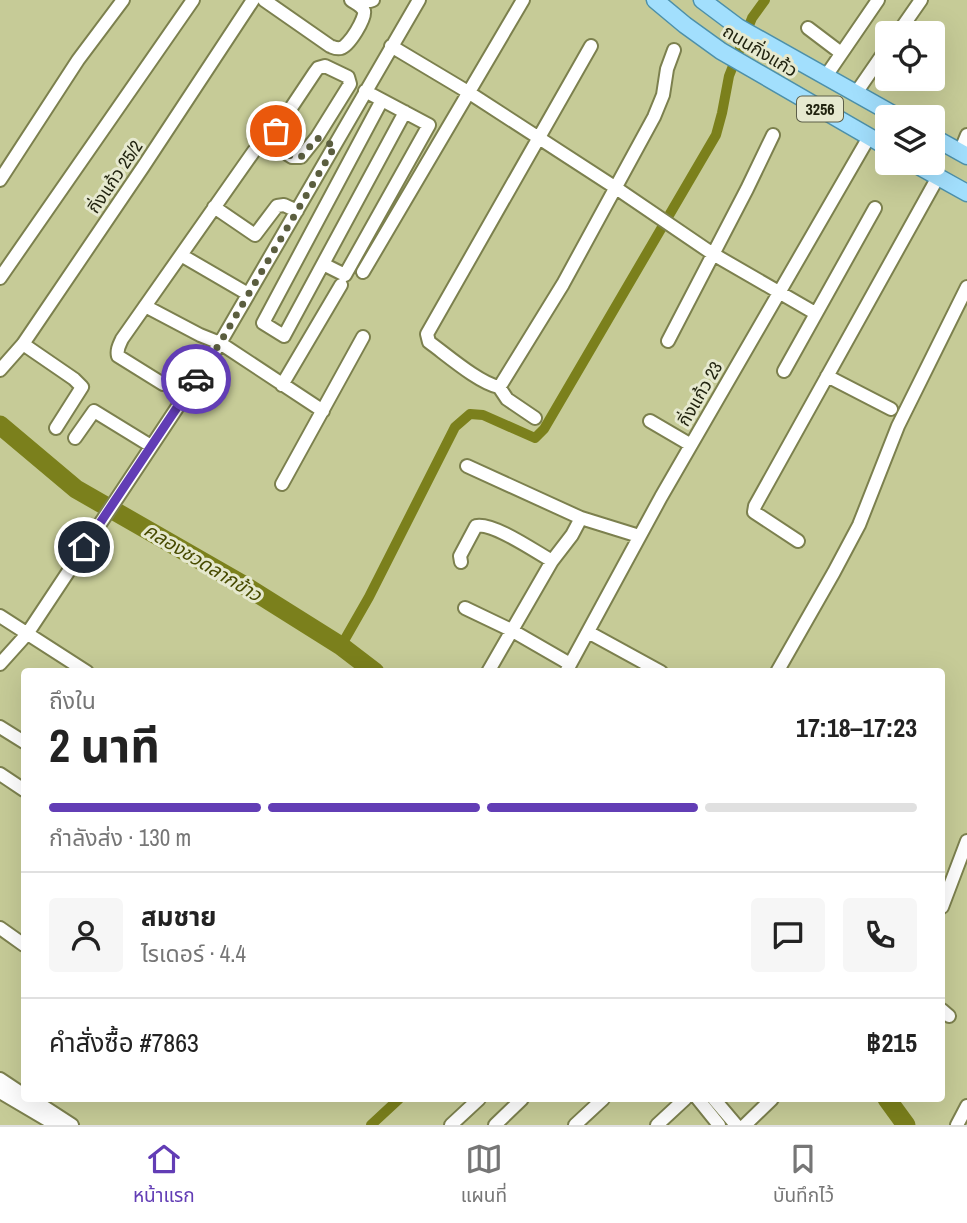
<!DOCTYPE html>
<html lang="th">
<head>
<meta charset="utf-8">
<style>
  body { margin:0; font-family:"Archivo Narrow","Noto Sans Thai",sans-serif; background:#f6f6f6; color:#222; height:100vh; display:flex; flex-direction:column; font-size:26px; white-space:nowrap }
  * { box-sizing:border-box; margin:0 }
  p { font-size:23px; color:#767676 }
  .icon { flex:none; width:38px; height:38px; fill:none; stroke:currentColor; stroke-width:2; stroke-linecap:round; stroke-linejoin:round }
  .map { position:relative; flex:1; overflow:hidden }
  .details { position:absolute; left:21px; top:668px; width:924px; height:434px; display:flex; flex-direction:column; background:#fff; border-radius:7px; box-shadow:0 7px 28px #0002 }
  .details>* { flex:none }
  .fabs { position:absolute; left:875px; top:21px; display:grid; gap:14px }
  .fabs a { display:grid; place-items:center; width:70px; height:70px; border-radius:7px; background:#fff; box-shadow:0 7px 28px #0002; font-size:35px }
  .pin { position:absolute; display:grid; place-items:center; width:60px; height:60px; color:#fff; margin:-30px; border:4px solid #fff; border-radius:50%; box-shadow:0 2px 7px #0007 }
  .courier { position:absolute; display:grid; place-items:center; width:70px; height:70px; margin:-35px; border:5px solid #623db5; border-radius:50%; background:#fff; color:#222; box-shadow:0 2px 9px #0007 }
  .overview em { font-style:normal; font-weight:700 }
  .overview div { display:flex; flex-direction:column-reverse }
  .overview { display:flex; align-items:center; justify-content:space-between; height:119px; padding:0 28px }
  h1 { font-size:46px; font-weight:700; line-height:52px }
  .bar { display:grid; grid-template-columns:repeat(4,1fr); gap:10px 7px; align-content:center; height:84px; padding:0 28px }
  .bar i { height:9px; border-radius:5px; background:#e0e0e0 }
  .bar .current { background:#623db5 }
  .bar p { grid-column:span 4 }
  .line { display:flex; align-items:center; gap:18px; padding:0 28px; border-top:2px solid #e0e0e0 }
  .line div { flex:1 }
  .round { display:grid; place-items:center; flex:none; width:74px; height:74px; border-radius:7px; background:#f6f6f6 }
  .tab-bar { display:flex; justify-content:space-around; align-items:center; height:98px; border-top:2px solid #e0e0e0; background:#fff; font-size:19px; color:#767676 }
  .tab-bar a { display:grid; justify-items:center; gap:4px }
  .tab-bar .current { color:#623db5 }
  .map>svg:first-child { display:block }
  .lines { fill:none; stroke-linecap:round; stroke-linejoin:round }
  .canal { stroke:#7b801c; stroke-width:10 }
  .river { stroke:#7b801c; stroke-width:19 }
  .minor-casing { stroke:#7c804e; stroke-width:16 }
  .major-casing { stroke:#4d90a9; stroke-width:19 }
  .minor { stroke:#fff; stroke-width:12 }
  .major { stroke:#a2dffd; stroke-width:16 }
  .done { stroke:#5b5e3f; stroke-width:7; stroke-dasharray:0 12.6 }
  .route { stroke:#623db5; stroke-width:9 }
  .labels { text-anchor:middle; stroke-width:6; stroke-linejoin:round; paint-order:stroke }
  .shield { fill:#e6e9cf; stroke:#5c5e49; stroke-width:2 }
  .shield-label { font-size:16px; font-weight:bold; fill:#21230f }
  .street-label { font-size:18px; fill:#21230f; stroke:#e6e9cf }
  .water-label { font-size:19px; font-style:italic; fill:#474a00; stroke:#e6e9cf }
</style>
</head>
<body>
<div class="map">
<svg width="967" height="1125" viewBox="0 0 967 1125">
  <rect width="100%" height="100%" fill="#c6cb97"/>
  <g class="lines">
    <!-- canal -->
    <path class="canal" d="M341,646l28,-49 86,-170 15,-13 13,1 52,23 9,-9 172,-294 6,-22 7,-37 23,-58 13,-18
      M371,1125l28,-26"/>
    <!-- river -->
    <path class="river" d="M0,425l76,64 171,98 94,59 34,26
      M887,1099l19,26"/>
    <defs>
      <path id="minor" d="M264,0l66,46c5,2 6,3 11,2 8,-2 25,-30 23,-37 -2,-5 -9,-8 -13,-11
        M367,0l3,1 3,-1
        M808,28l33,25
        M898,33l23,-33
        M391,46l77,46 148,96 97,66 102,59
        M591,46l-164,288 2,8c18,13 50,41 70,45l3,-4 61,-99 91,-167 9,-22 4,-26 7,-19
        M325,66l23,11 2,7 -33,53 -16,20h-9l-20,-13 -1,-6 44,-66 3,-4z
        M826,76l52,-76
        M856,93l31,-45
        M382,100l-119,223 21,13 121,-224
        M960,152l7,-17
        M0,180l78,-120 45,-60
        M214,207l41,28 22,-29 7,-1 13,6
        M181,255l67,39
        M323,264l22,11 84,-150 -64,-34
        M363,272l160,-272
        M0,278l193,-278
        M145,306l55,29 20,8 103,68
        M668,341l79,-152 26,-54
        M23,344l51,35 8,8 -26,41
        M0,370l23,-26 120,-177 110,-167
        M784,371l91,-163
        M827,376l64,33
        M163,384l-45,-28c-2,-7 2,-12 4,-17l132,-188
        M282,385l59,-100
        M499,387l8,12 28,19
        M650,421l41,24
        M75,438l19,-27 57,35
        M467,466l114,52 58,18
        M282,484l81,-147
        M798,541l-44,-29 1,-6 183,-329
        M461,562l-1,-6 16,-30c17,-4 60,26 76,35
        M465,608l46,22 59,34
        M0,616l87,56
        M588,632l73,40
        M0,664l27,-30 193,-291 199,-343
        M488,672l64,-111 20,-26 9,-17
        M566,672l95,-175 208,-360
        M777,672l57,-100 25,-47 39,-99 69,-139
        M0,727l24,15
        M0,774l24,16
        M942,907l25,-66
        M0,928l24,17
        M942,1010l7,6
        M0,1079l24,16
        M0,1092l56,33
        M32,1099l40,26
        M698,1099l21,26
        M714,1099l22,26
        M451,1125l28,-26
        M495,1125l27,-26
        M575,1125l28,-26
        M657,1125l28,-26
        M745,1125l27,-26
        M957,1125l10,-19"/>
      <path id="major" d="M655,0l30,25 36,26 166,96
        M702,0l36,27 160,90
        M933,137l34,19
        M913,163l54,30"/>
    </defs>
    <!-- minor casing -->
    <use href="#minor" class="minor-casing"/>
    <!-- major casing -->
    <use href="#major" class="major-casing"/>
    <!-- minor -->
    <use href="#minor" class="minor"/>
    <!-- major -->
    <use href="#major" class="major"/>
  </g>
  <g class="lines">
    <!-- done -->
    <path class="done" d="M196,379l24,-36 115,-197 -18,-8 -16,19h-9l-20,-13 -1,-6 5,-7"/>
    <!-- route -->
    <path class="route" d="M84,547l112,-168"/>
  </g>
  <g class="labels">
    <!-- shield labels -->
    <rect class="shield" x="797" y="96.5" width="46" height="25" rx="5"/>
    <g class="shield-label">
      <text x="820" y="115">3256</text>
    </g>
    <!-- street labels -->
    <g class="street-label">
      <text transform="translate(760 51) rotate(31)" y="6">ถนนกิ่งแก้ว</text>
      <text transform="translate(115 177) rotate(-56)" y="6">กิ่งแก้ว 25/2</text>
      <text transform="translate(700 394) rotate(-60)" y="6">กิ่งแก้ว 23</text>
    </g>
    <!-- water labels -->
    <g class="water-label">
      <text transform="translate(203 562) rotate(31)" y="7">คลองชวดลากข้าว</text>
    </g>
  </g>
</svg>
<div class="fabs">
<a><svg class="icon" aria-label="locate" viewBox="0 0 24 24"><circle cx="12" cy="12" r="6"/><path d="M12 2v4M12 18v4M2 12h4M18 12h4"/></svg></a>
<a><svg class="icon" aria-label="layers" viewBox="0 0 24 24"><path d="M12 4l9 5-9 5-9-5zM3 14l9 5 9-5"/></svg></a>
</div>
<div class="pin" style="left:276px;top:131px;background:#ea580c"><svg class="icon" aria-label="bag" viewBox="0 0 24 24"><path d="M5 8h14l-1 12H6zM9 8a3 3 0 0 1 6 0"/></svg></div>
<div class="pin" style="left:84px;top:547px;background:#1f2937"><svg class="icon" aria-label="home" viewBox="0 0 24 24"><path d="M3 11l9-7 9 7M6 9v11h12V9"/></svg></div>
<div class="courier" style="left:196px;top:379px"><svg class="icon" aria-label="car" viewBox="0 0 24 24"><path d="M5 17H2v-5l4-1 3-4h7l3 4 3 1v5h-3M9 17h6M6 11h13"/><circle cx="7" cy="17" r="2"/><circle cx="17" cy="17" r="2"/></svg></div>
<section class="details">
<div class="overview"><div><h1>2 นาที</h1><p>ถึงใน</p></div><em>17:18–17:23</em></div>
<div class="bar"><i class="current"></i><i class="current"></i><i class="current"></i><i></i><p>กำลังส่ง · 130 m</p></div>
<div class="line" style="height:126px"><a class="round"><svg class="icon" aria-label="person" viewBox="0 0 24 24"><circle cx="12" cy="8" r="4"/><path d="M4 21q1-7 8-7t8 7"/></svg></a><div><b>สมชาย</b><p>ไรเดอร์ · 4.4</p></div><a class="round"><svg class="icon" aria-label="chat" viewBox="0 0 24 24"><path d="M4 5h16v11H9l-5 4z"/></svg></a><a class="round"><svg class="icon" aria-label="phone" viewBox="0 0 24 24"><path d="M5 4h4l2 5-3 2q2 4 5 5l2-3 5 2v4C11 20 4 13 5 4z"/></svg></a></div>
<div class="line" style="height:91px"><div>คำสั่งซื้อ #7863</div><b>฿215</b></div>
</section>
</div>
<nav class="tab-bar">
<a class="current"><svg class="icon" aria-label="home" viewBox="0 0 24 24"><path d="M3 11l9-7 9 7M6 9v11h12V9"/></svg>หน้าแรก</a>
<a><svg class="icon" aria-label="map" viewBox="0 0 24 24"><path d="M3 6l6-2 6 2 6-2v14l-6 2-6-2-6 2zM9 4v14M15 6v14"/></svg>แผนที่</a>
<a><svg class="icon" aria-label="saved" viewBox="0 0 24 24"><path d="M7 4h10v16l-5-4-5 4z"/></svg>บันทึกไว้</a>
</nav>
</body>
</html>
